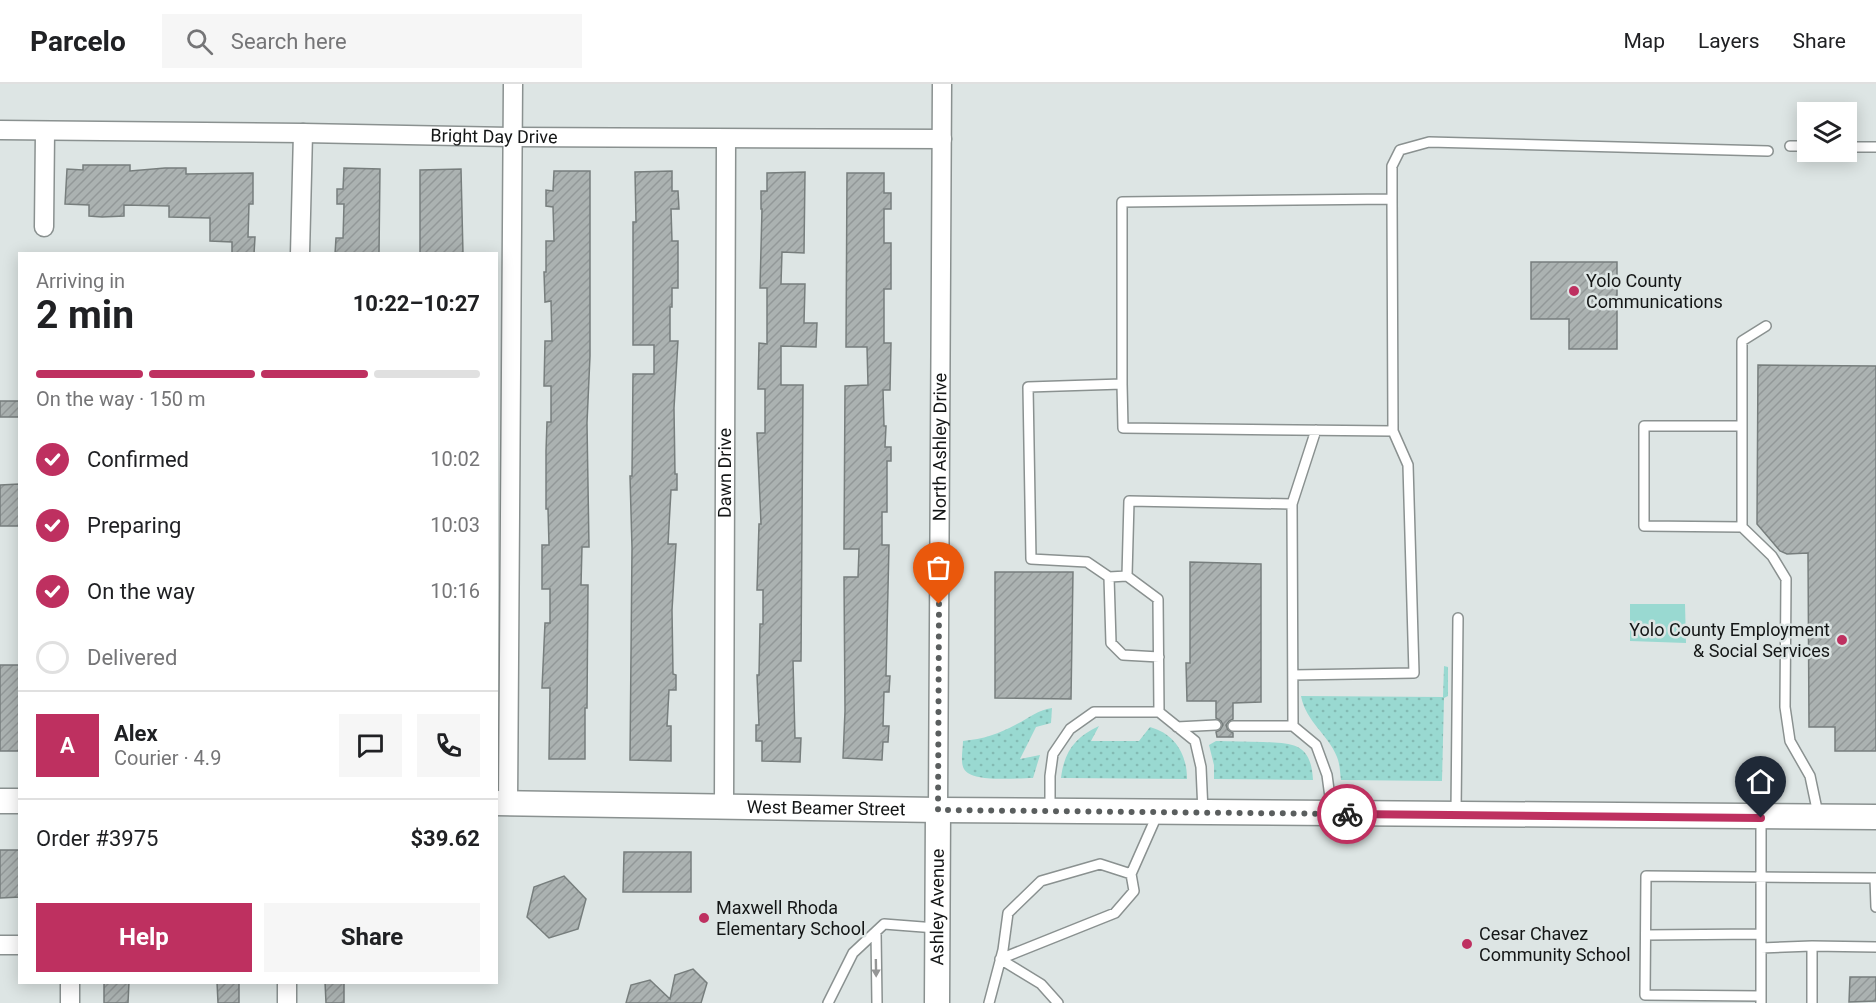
<!DOCTYPE html>
<html lang="en">
<head>
<meta charset="utf-8">
<style>
  body { margin:0; font-family:Roboto,sans-serif; background:#f6f6f6; color:#202124; height:100vh; display:flex; flex-direction:column; font-size:22px; white-space:nowrap }
  * { box-sizing:border-box; margin:0 }
  p { font-size:20px; color:#757577 }
  .icon { flex:none; width:33px; height:33px; fill:none; stroke:currentColor; stroke-width:2; stroke-linecap:round; stroke-linejoin:round }
  .map { position:relative; flex:1; overflow:hidden }
  .sheet { position:absolute; left:18px; top:168px; width:480px; height:732px; display:flex; flex-direction:column; background:#fff; border-radius:0px; box-shadow:0 3px 15px #0003 }
  .sheet>* { flex:none }
  .buttons { position:absolute; left:1797px; top:18px; display:grid; gap:12px }
  .buttons a { display:grid; place-items:center; width:60px; height:60px; border-radius:0px; background:#fff; box-shadow:0 3px 15px #0003; font-size:30px }
  .pin { position:absolute; display:grid; place-items:center; width:51px; height:51px; color:#fff; margin:-62px -26px; border-radius:50% 50% 50% 0; rotate:-45deg; box-shadow:0 0 6px #0007 }
  .pin .icon { rotate:45deg }
  .courier { position:absolute; display:grid; place-items:center; width:60px; height:60px; margin:-30px; border:4px solid #be3060; border-radius:50%; background:#fff; color:#222; box-shadow:0 2px 8px #0007 }
  .overview em { font-style:normal; font-weight:700 }
  .overview div { display:flex; flex-direction:column-reverse }
  .overview { display:flex; align-items:center; justify-content:space-between; height:102px; padding:0 18px }
  h1 { font-size:39px; font-weight:700; line-height:45px }
  .bar { display:grid; grid-template-columns:repeat(4,1fr); gap:9px 6px; align-content:center; height:72px; padding:0 18px }
  .bar i { height:8px; border-radius:4px; background:#e0e0e0 }
  .bar .current { background:#be3060 }
  .bar p { grid-column:span 4 }
  .line { display:flex; align-items:center; gap:15px; padding:0 18px; border-top:2px solid #e0e0e0 }
  .line div { flex:1 }
  .round { display:grid; place-items:center; flex:none; width:63px; height:63px; border-radius:0px; background:#f6f6f6 }
  ol { padding:0 18px; list-style:none }
  li { display:flex; align-items:center; gap:18px; height:66px }
  li p { margin-inline-start:auto }
  li .icon { padding:6px; border-radius:50%; background:#be3060; color:#fff; stroke-width:4 }
  li:last-child { color:#757577 }
  li i { width:33px; height:33px; border:3px solid #e0e0e0; border-radius:50% }
  .action { display:flex; gap:12px; margin-top:auto; padding:12px 18px }
  .action a { flex:1; height:69px; border-radius:0px; background:#be3060; color:#fff; font-size:24px; font-weight:700; line-height:69px; text-align:center }
  .action a+a { background:#f6f6f6; color:#202124 }
  header { display:flex; align-items:center; gap:36px; box-sizing:border-box; height:84px; padding:0 30px; background:#fff; border-bottom:2px solid #e0e0e0 }
  header strong { font-size:28px }
  nav { display:flex; gap:33px; margin-inline-start:auto; font-size:21px }
  .search { width:420px; height:54px; background:#f6f6f6; display:flex; align-items:center; gap:15px; box-sizing:border-box; padding:0 21px; border-radius:0px; color:#757577; font-size:22px }
  .map>svg:first-child { display:block }
  .grass { fill:url(#grass-dots) }
  .pitch { fill:#99d9d1 }
  .building { fill:url(#building-hatch); stroke:#777e7d; stroke-width:1.5 }
  .lines { fill:none; stroke-linecap:round; stroke-linejoin:round }
  .lane-casing { stroke:#8a9190; stroke-width:12 }
  .street-casing { stroke:#8a9190; stroke-width:21 }
  .secondary-casing { stroke:#8a9190; stroke-width:27 }
  .lane { stroke:#fff; stroke-width:9 }
  .street { stroke:#fff; stroke-width:18 }
  .secondary { stroke:#fff; stroke-width:24 }
  .oneway { fill:#959696 }
  .done { stroke:#5a5e5e; stroke-width:6; stroke-dasharray:0 10.8 }
  .route { stroke:#be3060; stroke-width:8 }
  .poi-dot { fill:#be3060; stroke:#dde5e4; stroke-width:2 }
  .labels { text-anchor:middle; stroke-width:5; stroke-linejoin:round; paint-order:stroke }
  .street-label { font-size:18px; fill:#141616; stroke:#dde5e4 }
  .poi-label { font-size:18px; fill:#141616; stroke:#dde5e4; text-anchor:start }
</style>
</head>
<body>
<header>
<strong>Parcelo</strong>
<div class="search"><svg class="icon" aria-label="search" viewBox="0 0 24 24"><circle cx="10" cy="10" r="6"/><path d="M15 15l6 6"/></svg>Search here</div>
<nav><a>Map</a><a>Layers</a><a>Share</a></nav>
</header>
<div class="map">
<svg width="1876" height="919" viewBox="0 0 1876 919">
  <defs>
    <pattern id="grass-dots" width="8" height="8" patternUnits="userSpaceOnUse" patternTransform="scale(1.5)"><rect width="8" height="8" fill="#99d9d1"/><path d="M2 2h.1M6 6h.1" fill="none" stroke="#83bab3" stroke-width="1.8" stroke-linecap="round"/></pattern>
    <pattern id="building-hatch" width="6" height="6" patternUnits="userSpaceOnUse" patternTransform="scale(1.5)"><rect width="6" height="6" fill="#abb2b1"/><path d="M-1 1l2-2M0 6l6-6M5 7l2-2" fill="none" stroke="#929898"/></pattern>
  </defs>
  <rect width="100%" height="100%" fill="#dde5e4"/>
  <!-- grass -->
  <path class="grass" d="M1444,582l4,1v29l-4,2 -2,83 -101,-1c-1,-7 -1,-16 -4,-23 -9,-23 -31,-35 -36,-61l142,1z
    M1052,624l-1,15 -15,4 -16,32 20,-4 -7,23c-15,0 -61,5 -69,-9 -4,-7 -1,-20 -1,-28 20,-2 36,-7 54,-17 12,-6 21,-14 35,-16z
    M1099,642l-8,15h48l11,-14c25,7 37,27 37,52l-126,-1c3,-26 14,-41 38,-52z
    M1216,657c16,0 32,1 47,1 32,1 48,2 50,38l-99,-1v-14l-5,-20z"/>
  <!-- pitch -->
  <path class="pitch" d="M1630,520h55l1,39 -56,-2z"/>
  <!-- building -->
  <path class="building" d="M83,81h47v6l35,-3h21v6l67,-1v31h-4l-1,33h7l-1,17h-22v-12l-22,-1v-23l-41,-1v-11l-45,-1v11l-22,1 -13,-1v-11l-24,-1 2,-35 16,1z
    M344,84l36,1 -1,85h-44l1,-16h7l1,-34h-7v-15h6z
    M461,85l2,85h-43v-84z
    M554,87h36v185l-3,67 2,124h-7l-1,38h7l-1,123h-2v51h-36l1,-71h-8l3,-65h5v-34h-8v-44h7l-1,-36h-2v-58l1,-29h4v-36h-7l1,-45h7l-1,-40 -6,1 -1,-30h2v-31h8l-1,-34 -7,-1v-16l7,1z
    M672,87v20h6l1,18h-8l1,32h6v47h-6v19h-2v34h8l-4,67 1,66h2v16h-6l-3,54h8l-4,66 1,64 3,1v15h-7l-2,36h4v35l-41,-1 2,-212 -2,-72h2l1,-102h21v-29h-21v-123h3l-1,-50z
    M805,88l-1,81 -22,-1 -1,32h24l-1,39h13l-1,24 -35,-1v39h22l-2,276h-8l2,77h6l-1,24 -38,-1v-20h-6v-16h3l-2,-50h2l1,-51h3v-34h-6l2,-66h2l-4,-91h8v-44h-7l1,-46 8,1v-56h-7l2,-79h-1v-18h6v-18z
    M847,89h37v20h7v16h-7v34h7v46h-7v54h7l-1,47h-7l1,36h2l-1,21h6v14h-4v51h-5v33h7l-3,131h4l-1,16h-5l-1,34h6l-1,16h-5l-1,18 -39,-2 2,-47 -1,-134h14l1,-28h-15l1,-163 23,-1 -1,-38h-21z
    M1531,178h86v87h-48v-30h-38z
    M1758,281l118,1v385h-41v-24h-26l-1,-174 -21,1 -7,-3 -23,-27z
    M0,317h20v16h-20z
    M19,400v42h-19v-41z
    M1190,478l71,2v138l-28,1v16l-4,2 -3,4 2,5 5,3v4h-16l-1,-5 4,-2 3,-5 -2,-4 -5,-3v-17h-29l-1,-38h4z
    M995,488h78l-2,127 -76,-1z
    M0,581h20v86h-20z
    M0,766h20v47l-20,1z
    M624,768h67v40h-68z
    M564,792l22,23 -8,30 -29,9 -22,-21 7,-30z
    M693,885l14,14 -6,20h-75l5,-18 19,-5 20,19 5,-24z
    M1850,893h26v24l-27,1z
    M104,898h25l-1,21h-24z
    M217,898h22v21h-21z
    M325,898h19v21h-18z"/>
  <g class="lines">
    <defs>
      <path id="lane" d="M1790,62h18
        M1846,63h30
        M1392,115v-33l8,-16 29,-8 339,9
        M1766,242l-24,15v186l30,29 14,23 -1,128 5,34 20,35 8,38
        M1742,342h-98v100l98,1
        M1316,346l-24,74 1,222 23,19 11,30 5,37
        M1127,492l-18,1 2,66 12,12 36,2
        M1109,493l-22,-15 -56,-3 -3,-172 94,-3v-182l270,-3 1,232 -270,-3 -1,-44
        M1293,591l121,-2 -6,-208 -15,-34
        M1233,642h60
        M1177,643l39,-2
        M1050,726v-34l3,-22 17,-25 24,-17h65
        M1203,728l-2,-45 -6,-26 -36,-29 -1,-113 -31,-23 2,-75 163,3
        M1456,729l2,-195
        M1761,733v186
        M1875,794l1,29
        M876,848l1,71
        M1646,851l115,-1
        M1812,862l64,1
        M1761,864l51,-2v57
        M1761,912l-116,-1 1,-119 230,2
        M828,919l25,-50 31,-29 52,4
        M989,919l14,-53 5,-37 33,-32 59,-17 31,10
        M1058,919l-17,-19 -41,-25 115,-46 19,-22 -3,-17 27,-61"/>
      <g id="street">
        <path id="s1" d="M0,46l303,3 210,4 429,2"/>
        <path d="M44,143l1,-95"/>
        <path d="M300,170l3,-121"/>
        <path d="M508,719l5,-719"/>
        <path id="s2" d="M724,723l2,-668"/>
        <path id="s3" d="M938,726l4,-726"/>
        <path d="M0,861h20"/>
        <path d="M70,919v-21"/>
        <path d="M287,919v-21"/>
      </g>
      <g id="secondary">
        <path d="M0,717h20"/>
        <path id="s4" d="M496,719l442,7 938,7"/>
        <path id="s5" d="M937,919l1,-193"/>
      </g>
    </defs>
    <!-- lane casing -->
    <use href="#lane" class="lane-casing"/>
    <!-- street casing -->
    <use href="#street" class="street-casing"/>
    <!-- secondary casing -->
    <use href="#secondary" class="secondary-casing"/>
    <!-- lane -->
    <use href="#lane" class="lane"/>
    <!-- street -->
    <use href="#street" class="street"/>
    <!-- secondary -->
    <use href="#secondary" class="secondary"/>
  </g>
  <!-- one-way arrows -->
  <defs><path id="oneway-solid" d="M-6-.8H1V-3.2L6.5 0L1 3.2V.8H-6Z" transform="scale(1.5)"/></defs>
  <use class="oneway" href="#oneway-solid" transform="translate(876 884) rotate(89)"/>
  <g class="lines">
    <!-- done -->
    <path class="done" d="M939,520l-1,206 409,4"/>
    <!-- route -->
    <path class="route" d="M1347,730l414,4"/>
  </g>
  <!-- markers -->
  <g class="poi-dot">
    <circle cx="1574" cy="207" r="6"/>
    <circle cx="1842" cy="556" r="6"/>
    <circle cx="704" cy="834" r="6"/>
    <circle cx="1467" cy="860" r="6"/>
  </g>
  <g class="labels">
    <!-- street labels -->
    <g class="street-label">
      <text dy="6" stroke="none"><textPath href="#s1" startOffset="494">Bright Day Drive</textPath></text>
      <text dy="6" stroke="none"><textPath href="#s3" startOffset="363">North Ashley Drive</textPath></text>
      <text dy="6" stroke="none"><textPath href="#s2" startOffset="334">Dawn Drive</textPath></text>
      <text dy="6" stroke="none"><textPath href="#s4" startOffset="330">West Beamer Street</textPath></text>
      <text dy="6" stroke="none"><textPath href="#s5" startOffset="96">Ashley Avenue</textPath></text>
    </g>
    <!-- poi labels -->
    <g class="poi-label">
      <text x="1586" y="203">Yolo County<tspan x="1586" dy="21">Communications</tspan></text>
      <text x="1830" y="552" text-anchor="end">Yolo County Employment<tspan x="1830" dy="21">&amp; Social Services</tspan></text>
      <text x="716" y="830">Maxwell Rhoda<tspan x="716" dy="21">Elementary School</tspan></text>
      <text x="1479" y="856">Cesar Chavez<tspan x="1479" dy="21">Community School</tspan></text>
    </g>
  </g>
</svg>
<div class="buttons">
<a><svg class="icon" aria-label="layers" viewBox="0 0 24 24"><path d="M12 4l9 5-9 5-9-5zM3 14l9 5 9-5"/></svg></a>
</div>
<div class="pin" style="left:939px;top:520px;background:#ea580c"><svg class="icon" aria-label="bag" viewBox="0 0 24 24"><path d="M5 8h14l-1 12H6zM9 8a3 3 0 0 1 6 0"/></svg></div>
<div class="pin" style="left:1761px;top:734px;background:#1f2937"><svg class="icon" aria-label="home" viewBox="0 0 24 24"><path d="M3 11l9-7 9 7M6 9v11h12V9"/></svg></div>
<div class="courier" style="left:1347px;top:730px"><svg class="icon" aria-label="bike" viewBox="0 0 24 24"><circle cx="6" cy="16" r="4"/><circle cx="18" cy="16" r="4"/><path d="M6 16l4-8h5l3 8M10 8l3 8H6M13 5h3"/></svg></div>
<section class="sheet">
<div class="overview"><div><h1>2 min</h1><p>Arriving in</p></div><em>10:22–10:27</em></div>
<div class="bar"><i class="current"></i><i class="current"></i><i class="current"></i><i></i><p>On the way · 150 m</p></div>
<ol>
<li><svg class="icon" aria-label="check" viewBox="0 0 24 24"><path d="M5 12l5 5 9-10"/></svg>Confirmed<p>10:02</p></li>
<li><svg class="icon" aria-label="check" viewBox="0 0 24 24"><path d="M5 12l5 5 9-10"/></svg>Preparing<p>10:03</p></li>
<li><svg class="icon" aria-label="check" viewBox="0 0 24 24"><path d="M5 12l5 5 9-10"/></svg>On the way<p>10:16</p></li>
<li><i></i>Delivered</li>
</ol>
<div class="line" style="height:108px"><b class="round" style="background:#be3060;color:#fff">A</b><div><b>Alex</b><p>Courier · 4.9</p></div><a class="round"><svg class="icon" aria-label="chat" viewBox="0 0 24 24"><path d="M4 5h16v11H9l-5 4z"/></svg></a><a class="round"><svg class="icon" aria-label="phone" viewBox="0 0 24 24"><path d="M5 4h4l2 5-3 2q2 4 5 5l2-3 5 2v4C11 20 4 13 5 4z"/></svg></a></div>
<div class="line" style="height:78px"><div>Order #3975</div><b>$39.62</b></div>
<div class="action"><a>Help</a><a>Share</a></div>
</section>
</div>
</body>
</html>
